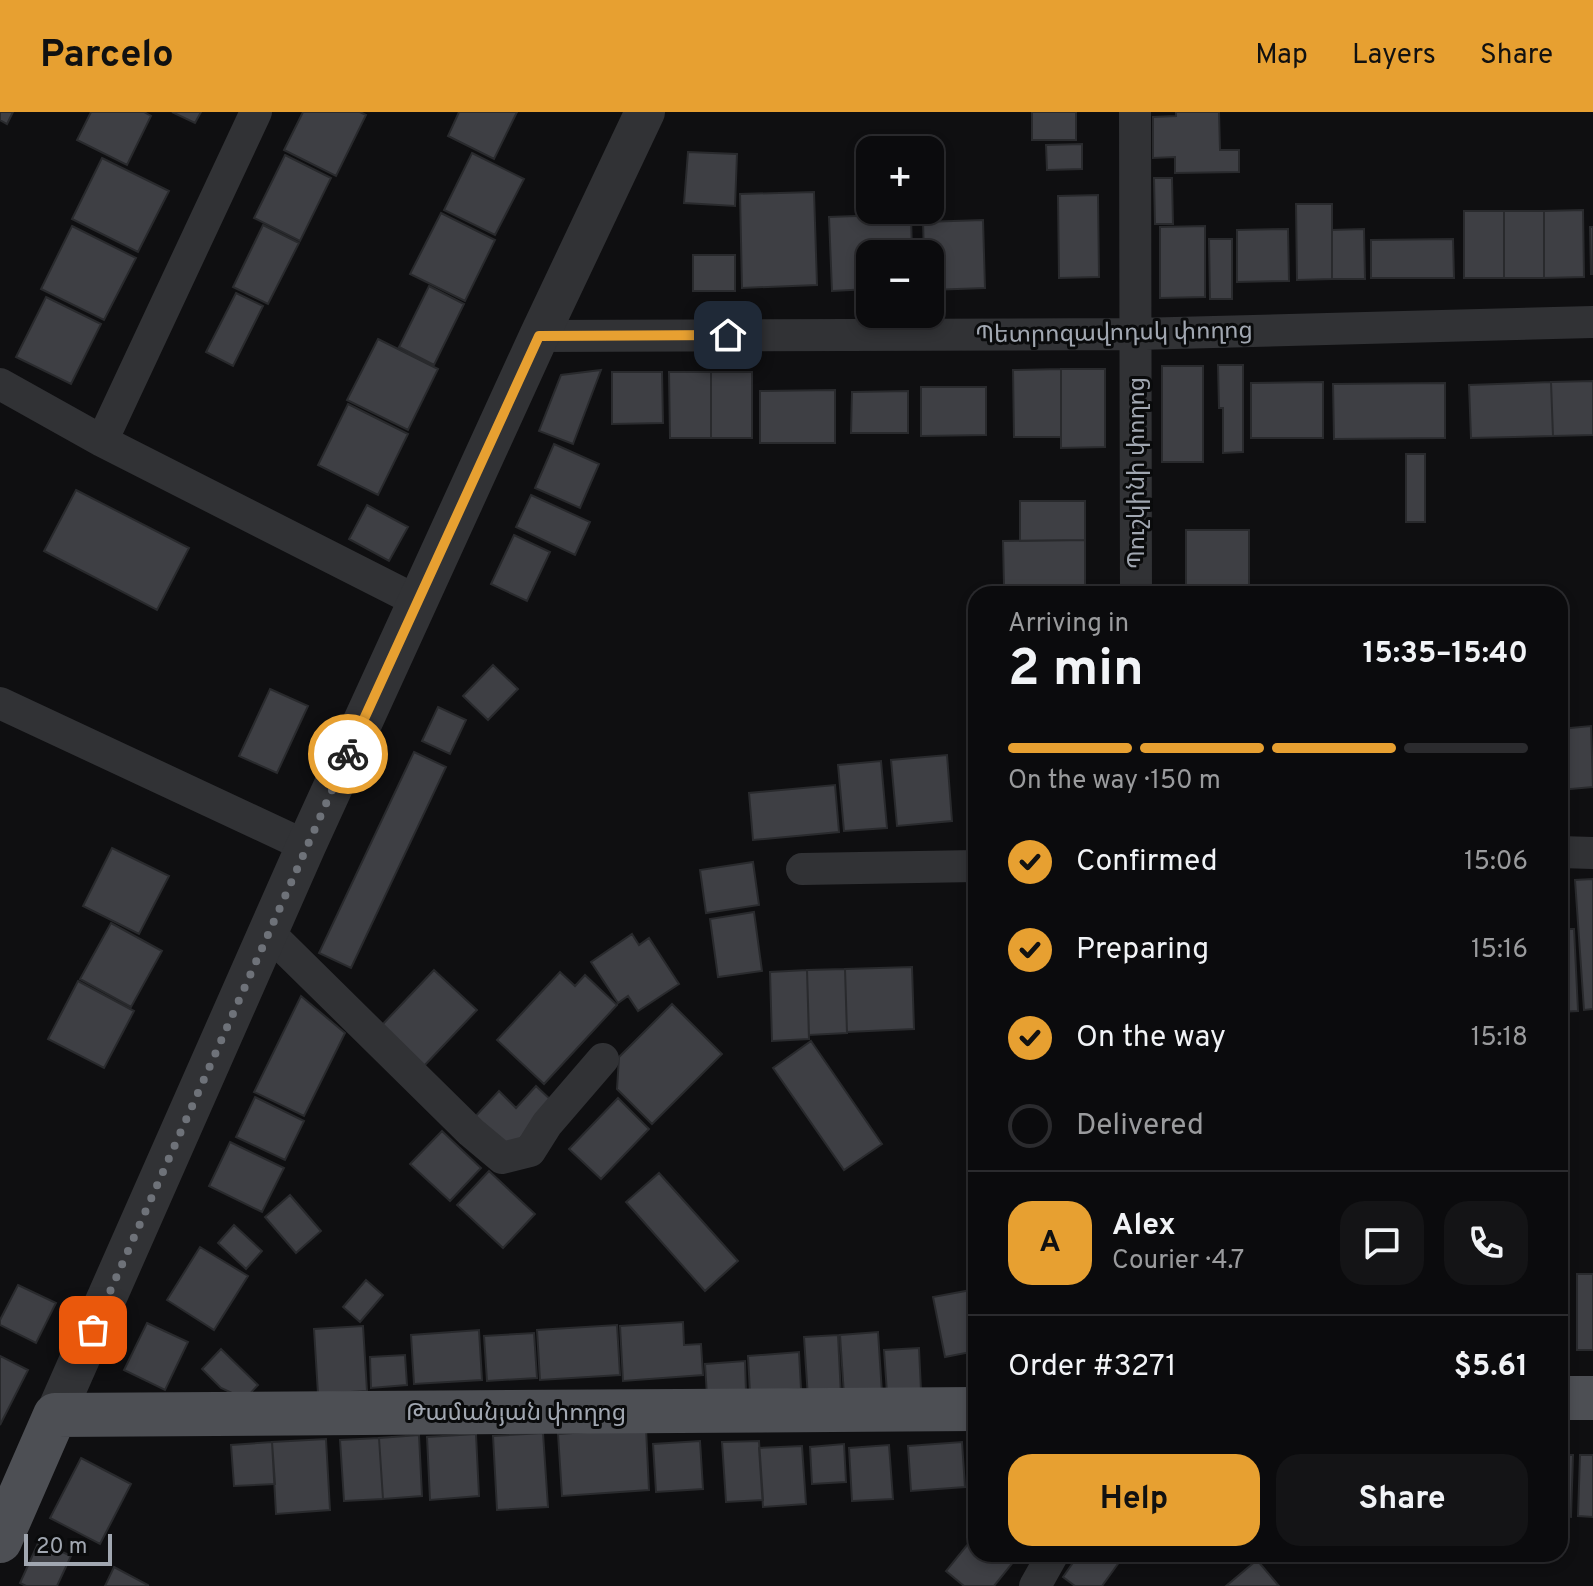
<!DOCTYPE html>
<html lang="en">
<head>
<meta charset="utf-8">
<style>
  body { margin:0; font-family:Overpass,"Noto Sans Armenian",sans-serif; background:#141416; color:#f1f3f6; height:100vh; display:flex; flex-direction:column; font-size:30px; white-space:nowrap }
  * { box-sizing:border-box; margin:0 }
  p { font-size:26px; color:#9a9b9d }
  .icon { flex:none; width:44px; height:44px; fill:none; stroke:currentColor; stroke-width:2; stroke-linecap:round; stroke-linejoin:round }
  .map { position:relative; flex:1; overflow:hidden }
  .side { position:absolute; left:968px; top:474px; width:600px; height:976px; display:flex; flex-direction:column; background:#0b0b0d; border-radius:24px; box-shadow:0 4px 12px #0003,0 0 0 2px #2b2b2e }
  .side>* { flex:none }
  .controls { position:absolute; left:856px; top:24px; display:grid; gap:16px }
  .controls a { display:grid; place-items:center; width:88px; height:88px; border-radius:16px; background:#0b0b0d; box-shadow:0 4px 12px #0003,0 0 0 2px #2b2b2e; font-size:40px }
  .scale { position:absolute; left:24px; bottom:20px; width:88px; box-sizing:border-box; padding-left:8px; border:4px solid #a1a7b1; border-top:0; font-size:22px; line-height:28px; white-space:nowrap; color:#a1a7b1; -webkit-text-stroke:6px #0a0b0c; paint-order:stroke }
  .pin { position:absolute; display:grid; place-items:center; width:68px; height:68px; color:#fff; margin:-34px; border-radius:16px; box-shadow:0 4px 12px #0006 }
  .courier { position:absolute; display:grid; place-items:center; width:80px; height:80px; margin:-40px; border:6px solid #e7a031; border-radius:50%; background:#fff; color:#222; box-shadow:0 2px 10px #0007 }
  .overview em { font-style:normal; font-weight:700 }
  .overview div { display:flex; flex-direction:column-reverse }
  .overview { display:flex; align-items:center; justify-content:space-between; height:136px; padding:0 40px }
  h1 { font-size:52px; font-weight:700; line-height:60px }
  .bar { display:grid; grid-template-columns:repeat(4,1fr); gap:12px 8px; align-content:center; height:96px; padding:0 40px }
  .bar i { height:10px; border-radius:6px; background:#2b2b2e }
  .bar .on { background:#e7a031 }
  .bar p { grid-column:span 4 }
  .line { display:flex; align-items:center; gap:20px; padding:0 40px; border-top:2px solid #2b2b2e }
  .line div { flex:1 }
  .round { display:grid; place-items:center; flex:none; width:84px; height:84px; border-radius:24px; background:#141416 }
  ol { padding:0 40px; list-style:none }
  li { display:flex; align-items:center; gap:24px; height:88px }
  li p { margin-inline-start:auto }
  li .icon { padding:8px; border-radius:50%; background:#e7a031; color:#111; stroke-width:4 }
  li:last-child { color:#9a9b9d }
  li i { width:44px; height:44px; border:4px solid #2b2b2e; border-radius:50% }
  .action { display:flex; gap:16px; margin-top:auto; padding:16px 40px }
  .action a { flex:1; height:92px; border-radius:24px; background:#e7a031; color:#111; font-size:32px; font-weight:700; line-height:92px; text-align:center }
  .action a+a { background:#141416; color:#f1f3f6 }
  header { display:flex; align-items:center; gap:48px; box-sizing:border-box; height:112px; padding:0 40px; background:#e7a031; color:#111 }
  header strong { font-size:38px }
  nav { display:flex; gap:44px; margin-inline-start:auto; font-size:28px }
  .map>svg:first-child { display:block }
  .building { fill:#3e3f44; stroke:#292a2d; stroke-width:2 }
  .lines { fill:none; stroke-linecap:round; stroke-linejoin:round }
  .minor { stroke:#313235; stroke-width:32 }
  .tertiary { stroke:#313235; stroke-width:40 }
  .primary { stroke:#4d4f54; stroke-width:44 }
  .done { stroke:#6e7279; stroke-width:8; stroke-dasharray:0 14.4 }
  .route { stroke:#e7a031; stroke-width:10 }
  .labels { text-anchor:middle; stroke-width:6; stroke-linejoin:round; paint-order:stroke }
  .street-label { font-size:24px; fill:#a1a7b1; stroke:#0a0b0c }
</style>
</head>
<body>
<header>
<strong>Parcelo</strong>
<nav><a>Map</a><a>Layers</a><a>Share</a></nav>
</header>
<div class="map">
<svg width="1593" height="1474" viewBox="0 0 1593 1474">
  <rect width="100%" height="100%" fill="#0f0f11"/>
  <!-- building -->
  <path class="building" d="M0,0h13l-6,12 -7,-4z
    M91,0h53l7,4 -24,49 -50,-25z
    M172,0h29l-6,11z
    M303,0h57l6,3 -30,61 -52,-26z
    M459,0h58l-23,47 -46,-23z
    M1032,0h44v28h-44z
    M1176,0h43l1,38h19v22l-64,1v-16l-22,1v-41l23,-1z
    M1082,32v25l-35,1 -1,-25z
    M688,40l49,2 -2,52 -51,-3z
    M472,41l52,26 -29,56 -51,-25z
    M285,43l46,23 -31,63 -46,-23z
    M102,46l67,33 -31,61 -66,-33z
    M1154,66h18l1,46h-18z
    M814,80l3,93 -75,3 -2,-94z
    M1098,83l1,82 -40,1 -1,-82z
    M1296,92h36v75l-35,1z
    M1583,98l1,67 -40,1v-67z
    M1464,99h40v67h-40z
    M1504,99h40v67h-40z
    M441,101l54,27 -30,61 -55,-27z
    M911,102l1,40h-42v35l-38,2 -3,-74z
    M983,108l2,68 -55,2v-36h-6l-1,-32z
    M263,113l36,18 -31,61 -35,-17z
    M72,114l64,32 -32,62 -63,-31z
    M1205,114v71l-45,1v-71z
    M1590,115h3v47h-2z
    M1288,117l1,52 -52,1v-52z
    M1364,117l1,50h-33v-49z
    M1209,127h23v60h-22z
    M1453,127l1,39h-83v-38z
    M693,143h42v36h-42z
    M429,174l35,18 -30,61 -35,-18z
    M236,181l27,13 -30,60 -27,-14z
    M46,185l55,27 -30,60 -55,-27z
    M378,227l60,30 -30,61 -61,-30z
    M1218,253h25v87l-20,1v-45h-4z
    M1162,254h41v96h-41z
    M1061,257h44v78l-44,1z
    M1061,257v68h-47l-1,-67z
    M601,258l-28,74 -34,-13 22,-56z
    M612,260h50l1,51 -51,1z
    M669,260h42v66h-41z
    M711,260h41v66h-41z
    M1593,269v54l-40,1 -2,-54z
    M1323,270v56h-72v-55z
    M1551,270l2,54 -82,2 -2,-53z
    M1445,271v55l-111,1 -1,-55z
    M921,275h65v48l-65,1z
    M835,278v53h-75v-52z
    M908,279v42h-57l1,-41z
    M348,292l60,30 -30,61 -60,-30z
    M554,332l45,20 -19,44 -45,-20z
    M1406,342h19v68h-19z
    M76,378l113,58 -32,62 -113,-59z
    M531,383l59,27 -15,33 -59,-28z
    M1020,389h65v39l-65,1z
    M367,393l41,22 -19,34 -40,-22z
    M1186,418h63v56h-63z
    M514,423l36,17 -23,49 -36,-17z
    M1085,428v45h-81l-1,-44z
    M493,553l25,24 -30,31 -25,-24z
    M270,577l38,17 -31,67 -38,-17z
    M438,595l28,13 -16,34 -28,-13z
    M1591,614l2,61 -33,3v-61z
    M414,640l32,15 -95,201 -32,-15z
    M947,643l5,66 -55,5 -6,-66z
    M881,649l6,67 -43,3 -6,-66z
    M835,673l4,47 -86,8 -4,-47z
    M112,736l57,28 -30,58 -56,-28z
    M753,750l6,43 -53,8 -6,-43z
    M1593,767v130l-9,1 -9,-130z
    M754,800l8,59 -44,6 -8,-58z
    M111,811l51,28 -31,56 -51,-28z
    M1560,817h14l4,82 -18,1z
    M632,822l7,11 10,-7 30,46 -41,27 -10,-15 -10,7 -27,-41z
    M912,855l2,62 -67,3 -2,-63z
    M845,857l2,64 -38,2 -2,-65z
    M434,858l43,40 -54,57 -43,-40z
    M807,858l2,69 -37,2 -2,-69z
    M560,860l15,14 10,-11 32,30 -73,79 -47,-44z
    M78,869l56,30 -30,57 -56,-29z
    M301,884l44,37 -41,83 -50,-24z
    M672,892l50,50 -70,70 -35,-35 2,-32z
    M811,929l71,103 -38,26 -71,-102z
    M536,974l17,16 -46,51 -35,-33 27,-29 17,17z
    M255,985l49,24 -19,39 -49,-23z
    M618,986l31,31 -48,50 -32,-30z
    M442,1019l39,37 -31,33 -40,-37z
    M230,1030l54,26 -22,44 -53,-26z
    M489,1059l46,43 -32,34 -46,-43z
    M659,1061l79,88 -33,30 -79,-89z
    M290,1083l31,36 -25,22 -31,-36z
    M234,1113l28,26 -16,18 -28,-26z
    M200,1135l48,29 -34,54 -47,-30z
    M1577,1162h16v76h-16z
    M366,1168l17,15 -23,27 -17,-15z
    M18,1173l38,18 -20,40 -36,-18v-5z
    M971,1178l5,27v34l-31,6 -12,-60z
    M1560,1189h4v51h-4z
    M683,1210l1,23 17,-1 2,31 -80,6 -3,-55z
    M147,1211l41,19 -23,48 -41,-20z
    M617,1213l3,50 -80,5 -3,-50z
    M363,1214l4,65 -49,3 -4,-65z
    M479,1218l3,50 -68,4 -3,-49z
    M878,1220l4,61 -38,2 -4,-60z
    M534,1221l3,45 -50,3 -3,-45z
    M838,1223l3,61 -33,2 -4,-61z
    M919,1236l2,43 -34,2 -3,-43z
    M221,1237l37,36 -13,14 -24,-11 -19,-19z
    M799,1240l2,37 -51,4 -2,-37z
    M405,1243l2,30 -36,3 -1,-31z
    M0,1244l28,14 -28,55z
    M745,1249l1,32 -39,3 -2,-32z
    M646,1316l3,62 -87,6 -4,-62z
    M543,1321l5,74 -51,3 -4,-74z
    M476,1322l3,62 -49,4 -3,-63z
    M419,1323l3,61 -39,3 -4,-61z
    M379,1326l4,61 -39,2 -4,-61z
    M326,1327l4,71 -54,4 -4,-72z
    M700,1329l3,48 -47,3 -3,-48z
    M759,1329l4,59 -37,2 -4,-60z
    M272,1330l3,42 -41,2 -3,-41z
    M962,1330l3,45 -54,4 -3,-45z
    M844,1332l2,38 -34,2 -2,-37z
    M889,1333l4,54 -41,2 -3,-53z
    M802,1334l4,58 -43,3 -4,-59z
    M1560,1343h13l-2,62 -11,-1z
    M1580,1343h13v62l-15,-1z
    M81,1346l50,26 -31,60 -50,-26z
    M976,1422v20h32l7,6 -21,26h-30l-18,-15z
    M39,1429l32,15 -14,30h-31l-6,-3z
    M1079,1442h46l-23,32h-27l-12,-9z
    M1257,1448l22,26h-53z
    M114,1455l34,18v1h-43z"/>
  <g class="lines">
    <!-- minor -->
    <path class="minor" d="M1135,0l1,482
      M539,224l597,-2 457,-12
      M0,272l102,57 317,161
      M102,329l154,-329
      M0,591l306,143
      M1560,740l33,1
      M802,757l174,-3
      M269,821l202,199 31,26 28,-7 17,-27 56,-65
      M1035,1474l18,-32"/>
    <!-- tertiary -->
    <path class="tertiary" d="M55,1303l251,-569 233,-510 106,-224"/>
    <!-- primary -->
    <path class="primary" d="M1560,1286h33
      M0,1429l55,-126 921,-6"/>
  </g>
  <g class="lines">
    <!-- done -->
    <path class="done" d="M93,1218l255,-576"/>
    <!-- route -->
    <path class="route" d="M348,642l191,-418 189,-1"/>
  </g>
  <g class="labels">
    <!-- street labels -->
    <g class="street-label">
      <text transform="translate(1114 220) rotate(-1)" y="8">Պետրոզավոդսկ փողոց</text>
      <text transform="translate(1136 361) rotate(-90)" y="8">Պուշկինի փողոց</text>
      <text x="516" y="1308">Թամանյան փողոց</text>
    </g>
  </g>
</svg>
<div class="controls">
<a>+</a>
<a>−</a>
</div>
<div class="scale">20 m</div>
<div class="pin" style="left:93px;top:1218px;background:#ea580c"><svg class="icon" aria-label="bag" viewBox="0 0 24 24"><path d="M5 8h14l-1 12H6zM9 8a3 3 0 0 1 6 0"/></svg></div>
<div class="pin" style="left:728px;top:223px;background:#1f2937"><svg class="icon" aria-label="home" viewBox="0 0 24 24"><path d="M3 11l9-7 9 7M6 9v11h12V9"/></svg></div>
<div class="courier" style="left:348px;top:642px"><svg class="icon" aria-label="bike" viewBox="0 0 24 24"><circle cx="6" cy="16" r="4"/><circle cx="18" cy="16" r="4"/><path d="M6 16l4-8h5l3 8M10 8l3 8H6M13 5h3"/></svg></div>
<section class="side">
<div class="overview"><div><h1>2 min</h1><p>Arriving in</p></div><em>15:35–15:40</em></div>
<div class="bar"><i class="on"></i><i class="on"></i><i class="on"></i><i></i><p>On the way · 150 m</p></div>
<ol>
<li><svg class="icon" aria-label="check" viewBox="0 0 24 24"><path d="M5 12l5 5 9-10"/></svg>Confirmed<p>15:06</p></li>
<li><svg class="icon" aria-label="check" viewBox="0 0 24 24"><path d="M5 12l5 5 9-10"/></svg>Preparing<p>15:16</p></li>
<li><svg class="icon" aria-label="check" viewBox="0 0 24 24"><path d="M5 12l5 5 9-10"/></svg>On the way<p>15:18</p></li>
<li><i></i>Delivered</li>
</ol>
<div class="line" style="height:144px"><b class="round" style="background:#e7a031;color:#111">A</b><div><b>Alex</b><p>Courier · 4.7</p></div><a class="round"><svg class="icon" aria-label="chat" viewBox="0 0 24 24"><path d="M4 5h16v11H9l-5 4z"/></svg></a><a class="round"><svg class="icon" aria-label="phone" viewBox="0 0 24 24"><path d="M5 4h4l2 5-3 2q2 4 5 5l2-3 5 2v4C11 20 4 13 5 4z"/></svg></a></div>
<div class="line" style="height:104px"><div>Order #3271</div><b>$5.61</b></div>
<div class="action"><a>Help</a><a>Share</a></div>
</section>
</div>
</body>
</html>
